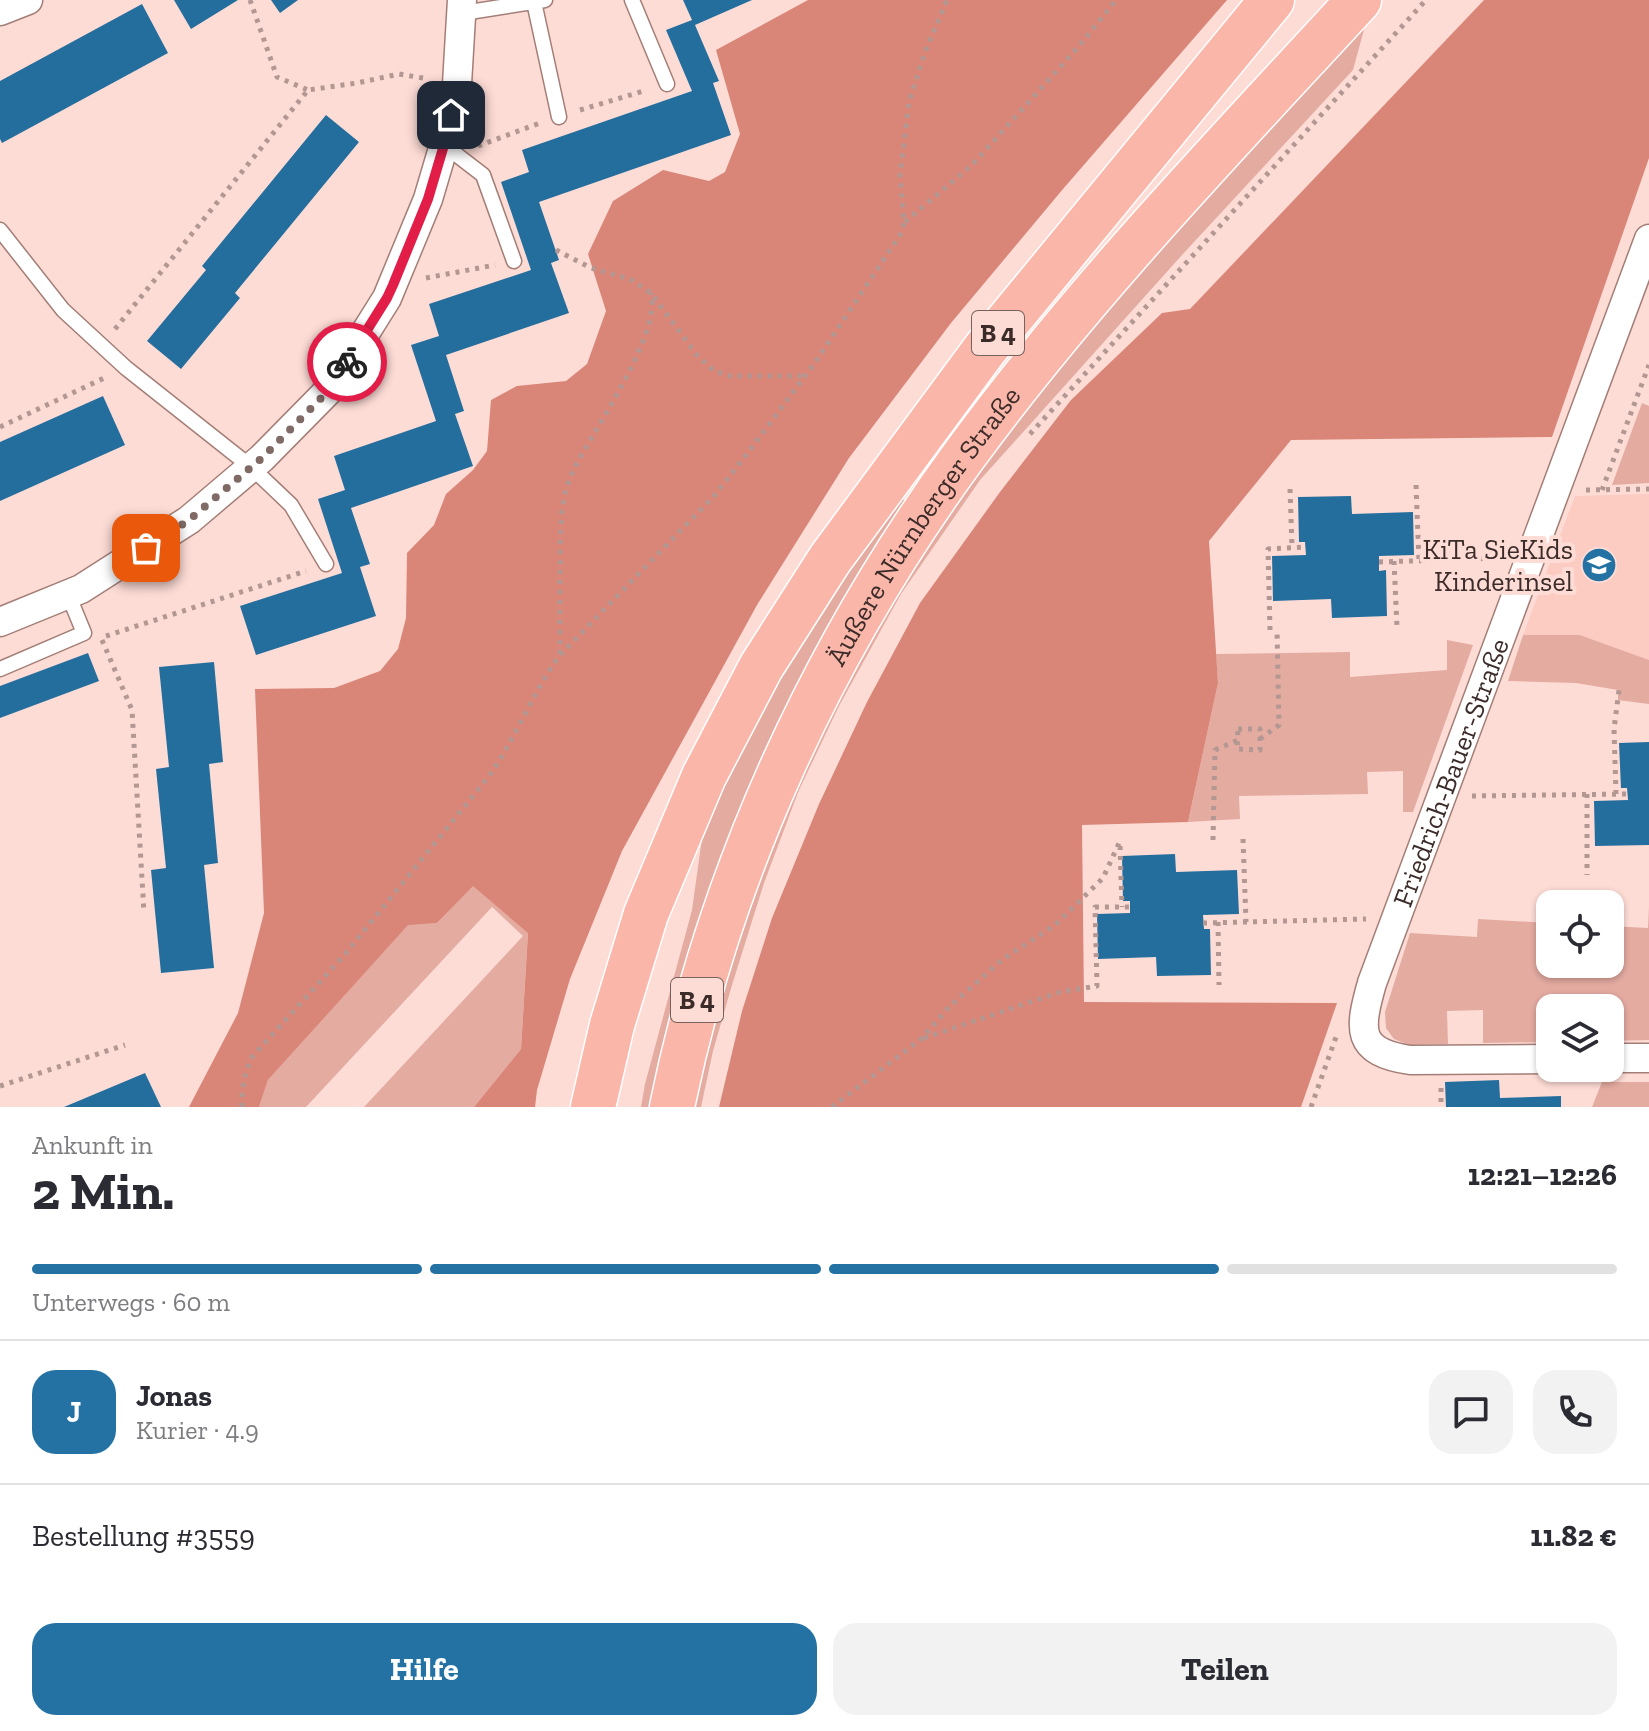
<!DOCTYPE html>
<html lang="de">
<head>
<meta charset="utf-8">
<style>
  body { margin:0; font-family:"Zilla Slab",serif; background:#f2f2f3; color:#2b2b33; height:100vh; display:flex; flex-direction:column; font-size:30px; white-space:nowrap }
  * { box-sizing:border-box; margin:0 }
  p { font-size:26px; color:#7c7c81 }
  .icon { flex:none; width:44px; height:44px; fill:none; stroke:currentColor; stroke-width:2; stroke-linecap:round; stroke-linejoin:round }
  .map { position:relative; height:1107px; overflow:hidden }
  .sheet { display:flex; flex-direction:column; background:#fff; flex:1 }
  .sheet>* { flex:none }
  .fabs { position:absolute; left:1536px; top:890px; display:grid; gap:16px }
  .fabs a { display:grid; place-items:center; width:88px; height:88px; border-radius:16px; background:#fff; box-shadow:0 2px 6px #0004; font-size:40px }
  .pin { position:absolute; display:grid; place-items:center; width:68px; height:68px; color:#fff; margin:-34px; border-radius:16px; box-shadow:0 4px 12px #0006 }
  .courier { position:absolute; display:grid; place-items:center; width:80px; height:80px; margin:-40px; border:6px solid #e11d48; border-radius:50%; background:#fff; color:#222; box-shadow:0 2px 10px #0007 }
  .summary em { font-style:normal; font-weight:800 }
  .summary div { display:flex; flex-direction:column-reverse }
  .summary { display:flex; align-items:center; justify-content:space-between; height:136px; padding:0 32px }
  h1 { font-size:52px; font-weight:800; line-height:60px }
  .bar { display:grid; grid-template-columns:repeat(4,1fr); gap:12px 8px; align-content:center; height:96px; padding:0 32px }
  .bar i { height:10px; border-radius:6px; background:#e1e1e2 }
  .bar .selected { background:#2472a4 }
  .bar p { grid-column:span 4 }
  .line { display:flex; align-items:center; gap:20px; padding:0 32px; border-top:2px solid #e1e1e2 }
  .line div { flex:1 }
  .round { display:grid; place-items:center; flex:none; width:84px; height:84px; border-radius:24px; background:#f2f2f3 }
  .primary-button { display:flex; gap:16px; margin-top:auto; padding:16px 32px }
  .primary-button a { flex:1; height:92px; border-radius:24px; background:#2472a4; color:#fff; font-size:32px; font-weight:800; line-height:92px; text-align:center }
  .primary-button a+a { background:#f2f2f3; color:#2b2b33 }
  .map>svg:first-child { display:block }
  .built { fill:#fccbc2 }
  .green { fill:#e4aba1 }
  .forest { fill:#d98678 }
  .building { fill:#246e9e }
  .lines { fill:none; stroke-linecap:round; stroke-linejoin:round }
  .service-casing { stroke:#a37e77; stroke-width:17 }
  .minor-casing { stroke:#a37e77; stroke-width:31 }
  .trunk-casing { stroke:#fff; stroke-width:47 }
  .path { stroke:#b29792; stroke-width:5; stroke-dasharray:4 6; stroke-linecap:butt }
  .service { stroke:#fff; stroke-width:14 }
  .minor { stroke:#fff; stroke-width:28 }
  .trunk { stroke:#fbb6aa; stroke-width:44 }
  .done { stroke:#806a66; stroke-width:8; stroke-dasharray:0 14.4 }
  .route { stroke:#e11d48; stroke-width:10 }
  .labels { text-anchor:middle; stroke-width:8; stroke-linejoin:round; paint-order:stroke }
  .shield { fill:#fedcd6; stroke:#76615d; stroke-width:2 }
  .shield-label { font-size:26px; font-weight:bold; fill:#3c2c29 }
  .street-label { font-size:28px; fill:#3c2c29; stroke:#fedcd6 }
  .poi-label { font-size:28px; fill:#3c2c29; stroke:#fedcd6; text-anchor:end }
</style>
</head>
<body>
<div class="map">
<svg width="1649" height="1107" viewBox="0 0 1649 1107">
  <rect width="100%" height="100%" fill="#fedcd6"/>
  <!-- built -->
  <path class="built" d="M1649,494v166l-69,-25h-57l52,-139z"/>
  <!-- green -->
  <path class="green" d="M1368,15l-15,55 -171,185 -202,225 -79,114 -62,112 -40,84 -35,93 -32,102 -19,66 -12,56h-11l12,-61 90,-261 101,-194 145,-205z
    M1642,403l7,3v77l-37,2z
    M897,496l14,8 -258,603h-12l4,-23 47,-174 11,-79 62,-139z
    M1523,635h57l69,25v44l-31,-4v-10l-42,-7 -68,-2z
    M1447,640l26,5 -60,167h-10v-41l-36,1 1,22 -129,2 1,23 -52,3 30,-139 -2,-29 134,-2v25l97,-7z
    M473,885l55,47 -7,117 -47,58h-110l159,-171 -31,-29 -186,200h-47l9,-27 140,-156 29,-1z
    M1649,906v134l-39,1v-33h-60v34l-67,1v-33l-36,1 1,33 -39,1 -15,-6 -8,-11 -1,-16 25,-79 67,4 1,-18 72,4v41h60v-38l38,2z
    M1602,1082h47v25h-57z"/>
  <!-- forest -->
  <path class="forest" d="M808,0h419l-164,189 -112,134 -102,135 -92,147 -135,246 -52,128 -33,111 -2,17h-61l47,-58 7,-116 -55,-47 -36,37 -29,2 -140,155 -9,27h-70l49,-94 26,-100 -9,-224 79,-1 46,-17 18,-22 8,-31 1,-65 27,-28 12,-31 27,-24 14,-19 4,-51 26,-14 49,-5 21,-17 19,-53 -18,-57 25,-53 50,-31 46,11 16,-9 15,-38 -24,-84z
    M1484,0h165v158l-97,279 -261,3 -82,101 9,142 -30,139 -106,3 2,177 253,1 -36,104h-582l23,-96 30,-93 47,-114 48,-102 53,-99 80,-111 71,-92 91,-87 28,-4z"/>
  <!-- building -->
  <path class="building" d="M174,0h64l-47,29z
    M271,0h27l-18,13z
    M683,0h69l-57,25 24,56 -6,2 18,52 -192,67 20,58 -8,3 18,50 -123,42 18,56 -9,3 18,52 -122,42 19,56 -10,3 16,49 -120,39 -16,-49 102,-33 -24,-74 27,-9 -11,-34 102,-35 -25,-76 28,-9 -10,-32 102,-34 -30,-88 28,-10 -7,-22 170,-59 -26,-61 26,-10z
    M142,4l26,49 -166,90 -2,-4v-58z
    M326,115l33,27 -124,151 5,5 -59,71 -34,-28 59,-71 -4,-4z
    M103,396l22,49 -125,56v-59z
    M1351,496l1,18 61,-2 1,43 -35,1v15l7,-1 1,46 -55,2 -1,-19 -58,2 -1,-45 34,-1 -1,-13h-6l-1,-45z
    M88,653l11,28 -99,37v-32z
    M214,662l9,100 -14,2 9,99 -14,2 10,103 -53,5 -10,-103 15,-2 -10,-99 13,-2 -10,-100z
    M1649,742v103l-54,1 -1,-45 34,-1 -1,-12h-6l-2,-45z
    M1175,854l1,18 61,-2 2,44 -36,1 1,14h6l1,46 -54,1 -1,-19 -58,2 -1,-45 33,-1v-12h-7l-1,-45z
    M145,1073l16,34h-97z
    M1499,1080l1,18 61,-2v11h-115l-1,-25z"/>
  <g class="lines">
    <defs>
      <path id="service" d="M632,0l35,84
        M534,2l25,115
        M463,13l82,-13
        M444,145l39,30 31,86
        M0,230l63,80 63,58 125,99 40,38 35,59
        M0,669l84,-36 -16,-39"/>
      <g id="minor">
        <path d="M0,11l28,-11"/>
        <path d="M0,622l81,-33 108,-69 73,-62 68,-69 57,-91 41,-99 16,-54 13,-61 5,-84"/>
        <path d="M1610,1058h39"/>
        <path id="s1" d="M1550,1059l-140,1c-55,-8 -51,-31 -38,-77l277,-744"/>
      </g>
      <g id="trunk">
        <path d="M593,1107l19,-82 34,-111 58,-138 57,-109 69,-108 155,-210 287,-349"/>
        <path id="s2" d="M672,1107c48,-235 150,-457 291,-650 119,-163 260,-309 396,-457"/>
      </g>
    </defs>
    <!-- service casing -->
    <use href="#service" class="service-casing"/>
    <!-- minor casing -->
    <use href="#minor" class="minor-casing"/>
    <!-- trunk casing -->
    <use href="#trunk" class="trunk-casing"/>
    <!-- path -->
    <path class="path" d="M250,0l27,77 31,13
      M580,110l67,-20
      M478,146l62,-23
      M905,222l67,-57 108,-120 36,-45
      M556,250l35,18 39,11 21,14 45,61 18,17 17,5h73
      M426,278l69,-13
      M115,329l193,-239 49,-7 42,-9 30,5
      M0,427l104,-49
      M1030,434l396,-434
      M1416,485l3,76
      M1290,489l2,58
      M1586,490l63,-1
      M1602,490l47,-125
      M1394,561l3,66
      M1379,562l123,-4
      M1270,630l-2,-81 38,-2
      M106,636l200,-65
      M102,640l30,70 12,203
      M560,654c0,-24 0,-49 0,-74 1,-35 -3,-76 13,-109 19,-39 89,-137 78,-178
      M1238,729h22v21l-23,-1z
      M1260,739l19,-14 -2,-95
      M1587,794v81
      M1616,794l-2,-65 5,-39
      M1472,796l155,-2
      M1243,839l3,83
      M1213,840l2,-90 23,-10
      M1120,846l2,61
      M1218,922l1,63
      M1203,923l163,-4
      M924,1038l136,-46 37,-6 -2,-79h35
      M0,1086l125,-41
      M1441,1088v19
      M242,1107c0,-19 2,-33 10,-50l94,-104 143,-177c27,-38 43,-83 71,-121l154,-159 33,-42 67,-90 86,-129 4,-12 -4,-48 9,-73 16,-50 22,-52
      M832,1107l89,-68 29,-33 53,-47 52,-34 48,-47 17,-37
      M1311,1107l25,-70"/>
    <!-- service -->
    <use href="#service" class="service"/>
    <!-- minor -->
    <use href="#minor" class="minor"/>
    <!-- trunk -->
    <use href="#trunk" class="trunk"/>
  </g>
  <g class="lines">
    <!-- done -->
    <path class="done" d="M146,548l43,-28 73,-62 68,-69 17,-27"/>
    <!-- route -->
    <path class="route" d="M347,362l40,-64 6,-13 35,-86 16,-54 7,-30"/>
  </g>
  <!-- icons -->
  <defs>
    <symbol id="school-disc" viewBox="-11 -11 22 22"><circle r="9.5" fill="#2472a4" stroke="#fedcd6"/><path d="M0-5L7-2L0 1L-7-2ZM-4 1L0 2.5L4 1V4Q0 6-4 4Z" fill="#fff"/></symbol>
  </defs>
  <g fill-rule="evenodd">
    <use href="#school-disc" x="1579" y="545" width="40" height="40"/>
  </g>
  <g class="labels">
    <!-- shield labels -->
    <g class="shield">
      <rect x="972" y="311" width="52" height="44" rx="6"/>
      <rect x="671" y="978" width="52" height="44" rx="6"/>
    </g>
    <g class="shield-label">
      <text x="998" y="342">B 4</text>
      <text x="697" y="1009">B 4</text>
    </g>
    <!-- street labels -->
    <g class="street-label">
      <text dy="10" stroke="none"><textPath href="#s2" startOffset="638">Äußere Nürnberger Straße</textPath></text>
      <text dy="10" stroke="none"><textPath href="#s1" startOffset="472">Friedrich-Bauer-Straße</textPath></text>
    </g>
    <!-- poi labels -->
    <g class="poi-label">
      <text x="1573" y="559">KiTa SieKids<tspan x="1573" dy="32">Kinderinsel</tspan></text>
    </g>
  </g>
</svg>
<div class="fabs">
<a><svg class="icon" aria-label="locate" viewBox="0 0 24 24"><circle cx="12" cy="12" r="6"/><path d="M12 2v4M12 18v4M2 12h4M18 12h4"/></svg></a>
<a><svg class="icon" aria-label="layers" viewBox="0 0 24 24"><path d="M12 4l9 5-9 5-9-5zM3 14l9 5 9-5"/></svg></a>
</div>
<div class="pin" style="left:146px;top:548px;background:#ea580c"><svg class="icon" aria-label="bag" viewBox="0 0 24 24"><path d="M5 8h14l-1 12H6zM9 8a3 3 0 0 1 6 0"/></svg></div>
<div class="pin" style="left:451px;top:115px;background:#1f2937"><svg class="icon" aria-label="home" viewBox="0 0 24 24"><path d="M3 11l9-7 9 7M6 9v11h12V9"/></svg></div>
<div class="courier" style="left:347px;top:362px"><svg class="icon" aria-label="bike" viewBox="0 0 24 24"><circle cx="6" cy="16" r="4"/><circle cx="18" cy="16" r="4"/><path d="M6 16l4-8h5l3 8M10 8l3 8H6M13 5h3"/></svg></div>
</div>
<section class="sheet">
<div class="summary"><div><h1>2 Min.</h1><p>Ankunft in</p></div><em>12:21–12:26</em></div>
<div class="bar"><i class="selected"></i><i class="selected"></i><i class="selected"></i><i></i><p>Unterwegs · 60 m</p></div>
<div class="line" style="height:144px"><b class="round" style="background:#2472a4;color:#fff">J</b><div><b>Jonas</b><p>Kurier · 4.9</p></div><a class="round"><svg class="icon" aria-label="chat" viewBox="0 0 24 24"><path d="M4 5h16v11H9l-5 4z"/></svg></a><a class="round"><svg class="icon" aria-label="phone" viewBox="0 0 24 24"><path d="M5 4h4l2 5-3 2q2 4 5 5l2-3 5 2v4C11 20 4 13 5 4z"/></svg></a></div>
<div class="line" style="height:104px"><div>Bestellung #3559</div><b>11.82 €</b></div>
<div class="primary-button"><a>Hilfe</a><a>Teilen</a></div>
</section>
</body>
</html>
